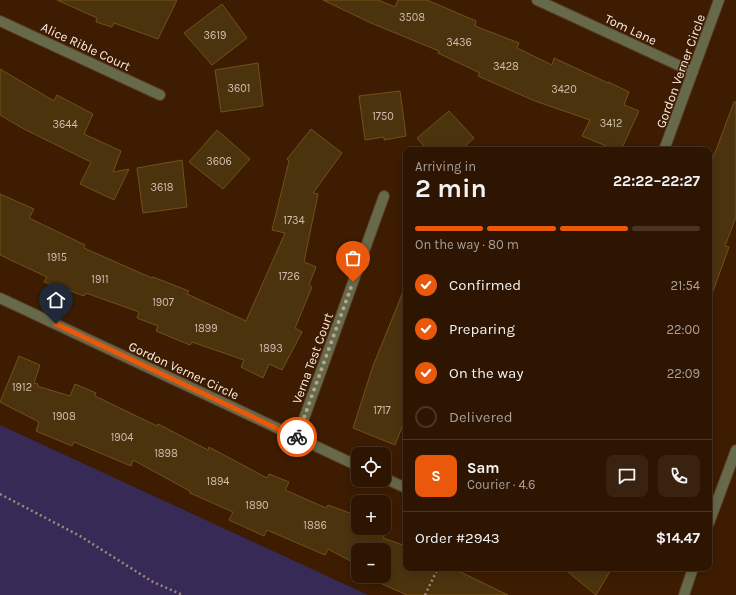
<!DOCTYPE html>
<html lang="en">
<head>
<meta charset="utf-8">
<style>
  body { margin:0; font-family:Karla,sans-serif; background:#3a2211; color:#f1f3f6; height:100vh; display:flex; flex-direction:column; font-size:15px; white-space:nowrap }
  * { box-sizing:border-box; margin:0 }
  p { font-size:13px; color:#a79f99 }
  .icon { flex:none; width:22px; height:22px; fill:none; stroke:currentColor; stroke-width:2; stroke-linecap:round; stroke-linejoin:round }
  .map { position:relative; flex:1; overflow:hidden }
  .panel { position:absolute; left:403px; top:147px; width:309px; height:424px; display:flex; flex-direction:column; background:#2e1502; border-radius:8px; box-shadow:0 2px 10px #0003,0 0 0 1px #493424 }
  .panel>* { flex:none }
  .tools { position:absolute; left:351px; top:447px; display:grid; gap:8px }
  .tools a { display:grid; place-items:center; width:40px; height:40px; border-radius:8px; background:#2e1502; box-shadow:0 2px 10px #0003,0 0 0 1px #493424; font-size:20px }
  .pin { position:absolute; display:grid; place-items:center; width:34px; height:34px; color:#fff; margin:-41px -17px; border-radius:50% 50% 50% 0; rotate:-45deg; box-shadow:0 0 4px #0007 }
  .pin .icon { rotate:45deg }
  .courier { position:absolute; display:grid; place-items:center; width:40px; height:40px; margin:-20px; border:3px solid #ea580c; border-radius:50%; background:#fff; color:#222; box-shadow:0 1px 5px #0007 }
  .head em { font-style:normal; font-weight:700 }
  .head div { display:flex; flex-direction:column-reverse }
  .head { display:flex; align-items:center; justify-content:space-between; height:68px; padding:0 12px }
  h1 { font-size:26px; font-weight:700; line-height:30px }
  .bar { display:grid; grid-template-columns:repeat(4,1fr); gap:6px 4px; align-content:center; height:48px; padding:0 12px }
  .bar i { height:5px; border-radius:3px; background:#493424 }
  .bar .active { background:#ea580c }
  .bar p { grid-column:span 4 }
  .line { display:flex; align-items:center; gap:10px; padding:0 12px; border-top:1px solid #493424 }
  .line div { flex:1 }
  .round { display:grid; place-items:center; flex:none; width:42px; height:42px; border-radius:8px; background:#3a2211 }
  ol { padding:0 12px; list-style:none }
  li { display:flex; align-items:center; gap:12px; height:44px }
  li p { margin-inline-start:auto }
  li .icon { padding:4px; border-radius:50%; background:#ea580c; color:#fff; stroke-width:4 }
  li:last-child { color:#a79f99 }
  li i { width:22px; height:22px; border:2px solid #493424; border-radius:50% }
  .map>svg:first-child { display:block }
  .green { fill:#372a57 }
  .building { fill:#4b330e; stroke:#745017 }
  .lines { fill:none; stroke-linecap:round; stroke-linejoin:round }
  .minor-casing { stroke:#583922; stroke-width:12 }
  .path { stroke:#a18978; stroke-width:2.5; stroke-dasharray:2 3; stroke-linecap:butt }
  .minor { stroke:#666a4a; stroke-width:10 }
  .done { stroke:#b9a494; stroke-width:4; stroke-dasharray:0 7.2 }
  .route { stroke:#ea580c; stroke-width:5 }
  .labels { text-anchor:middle; stroke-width:3; stroke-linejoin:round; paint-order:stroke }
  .number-label { font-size:11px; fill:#d0beae }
  .street-label { font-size:13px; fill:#fcede3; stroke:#3d1c02 }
</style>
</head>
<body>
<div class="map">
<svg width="736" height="595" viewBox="0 0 736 595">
  <rect width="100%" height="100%" fill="#3d1c02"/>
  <!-- green -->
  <path class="green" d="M0,425l368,170h-368z"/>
  <!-- building -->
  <path class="building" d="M57,0h120l-19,39 -44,-16 -2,4 -16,-5 1,-4z
    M323,0h55l17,7 3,-7h29l49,21 -1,5 44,17 -2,5 35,17 2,-7 54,25v-1l21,10 -5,13 15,6 -18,39h-5l-34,-14 8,-16 -55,-19 -57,-25 2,-3 -42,-20 1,-2 -68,-28z
    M222,4l25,34 -35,27 -28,-32z
    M258,63l5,43 -42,6 -6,-42z
    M0,69l54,32 3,-6 36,19 -9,20 37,17 -8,21 16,-3 -15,31 -34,-16 11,-22 -67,-33 -24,-14z
    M400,91l6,45 -22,4v-3l-19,3 -6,-44z
    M734,102h2v115l-11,29 4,1 -18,50h-2v-128z
    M449,111l25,27 -13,12h-34l-10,-12z
    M311,129l31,24 -29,40 5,1 -14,68 12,5 -7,18 3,2 -17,41 7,4 -20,38 -13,-6 -6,14 -22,-11 3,-7 -52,-18 -2,3 -34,-14 2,-5 -21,-8 2,-6 -53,-19 -2,3 -19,-7v1l-21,-8 3,-5 -47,-22v-61l34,15 -5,9 56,27 -1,3 68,30 1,-1 36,14 -2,3 59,27 39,-88 -13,-3 17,-69 -2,-2z
    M217,130l33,29 -27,30 -34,-27z
    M182,160l5,47 -44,6 -6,-45z
    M405,287l1,130 -11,28 -42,-17 20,-62z
    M19,356l21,9 -6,18 4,1 -1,2 33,10 5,-12 21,9 -1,3 62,30 1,-2 50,26 1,-3 58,31 2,-4 20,8 -4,8 41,18 2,-3 30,11v12h30l-5,10 23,8v22h46l56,27h-101l-25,-11 3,-5 -6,-3h5v-26h-26v15l-30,-16 -3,6 -58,-25 -3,6 -35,-16 4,-8 -43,-19v-2l-57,-31 -2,6 -57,-24 -2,4 -36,-15 3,-9 -39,-20z
    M563,568h49l-16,27z"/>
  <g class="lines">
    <defs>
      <path id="minor" d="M537,0l156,72
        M0,21l160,74
        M664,150l55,-150
        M0,298l358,168
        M297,438l87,-242
        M384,478l22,10
        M709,523l27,-73
        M684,595l9,-27"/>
    </defs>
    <!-- minor casing -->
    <use href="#minor" class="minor-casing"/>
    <!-- path -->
    <path class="path" d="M0,494l80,42 73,46 30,13
      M425,595l13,-27"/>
    <!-- minor -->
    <use href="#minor" class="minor"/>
  </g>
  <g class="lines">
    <!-- done -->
    <path class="done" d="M297,437l56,-155"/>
    <!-- route -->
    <path class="route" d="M56,324l241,114v-1"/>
  </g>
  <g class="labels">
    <!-- number labels -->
    <g class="number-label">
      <text x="412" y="21">3508</text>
      <text x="215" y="39">3619</text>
      <text x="459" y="46">3436</text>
      <text x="506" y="70">3428</text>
      <text x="239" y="92">3601</text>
      <text x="564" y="93">3420</text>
      <text x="383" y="120">1750</text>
      <text x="611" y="127">3412</text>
      <text x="65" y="128">3644</text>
      <text x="219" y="165">3606</text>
      <text x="162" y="191">3618</text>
      <text x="294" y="224">1734</text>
      <text x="57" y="261">1915</text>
      <text x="289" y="280">1726</text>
      <text x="100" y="283">1911</text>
      <text x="163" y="306">1907</text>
      <text x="206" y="332">1899</text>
      <text x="271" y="352">1893</text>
      <text x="22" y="391">1912</text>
      <text x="382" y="414">1717</text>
      <text x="64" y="420">1908</text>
      <text x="122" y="441">1904</text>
      <text x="166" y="457">1898</text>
      <text x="218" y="485">1894</text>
      <text x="257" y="509">1890</text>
      <text x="315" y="529">1886</text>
    </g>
    <!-- street labels -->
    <g class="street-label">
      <text transform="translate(631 29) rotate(25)" y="5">Tom Lane</text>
      <text transform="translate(86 46) rotate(25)" y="5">Alice Rible Court</text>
      <text transform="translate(680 71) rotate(-70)" y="5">Gordon Verner Circle</text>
      <text transform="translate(312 358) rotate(-70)" y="5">Verna Test Court</text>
      <text transform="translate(184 370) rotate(25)" y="5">Gordon Verner Circle</text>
    </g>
  </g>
</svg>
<div class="tools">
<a><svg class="icon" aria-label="locate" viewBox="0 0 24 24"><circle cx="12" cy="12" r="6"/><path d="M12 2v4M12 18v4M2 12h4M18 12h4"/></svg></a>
<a>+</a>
<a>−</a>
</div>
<div class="pin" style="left:353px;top:282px;background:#ea580c"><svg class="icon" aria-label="bag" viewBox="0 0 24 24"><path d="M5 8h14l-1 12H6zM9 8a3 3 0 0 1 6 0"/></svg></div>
<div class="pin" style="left:56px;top:324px;background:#1f2937"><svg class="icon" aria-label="home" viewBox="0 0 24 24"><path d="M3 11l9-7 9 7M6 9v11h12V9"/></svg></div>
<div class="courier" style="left:297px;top:437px"><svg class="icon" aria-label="bike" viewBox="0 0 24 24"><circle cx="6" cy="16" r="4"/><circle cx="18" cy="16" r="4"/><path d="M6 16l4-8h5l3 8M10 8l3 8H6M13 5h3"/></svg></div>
<section class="panel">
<div class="head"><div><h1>2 min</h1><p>Arriving in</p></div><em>22:22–22:27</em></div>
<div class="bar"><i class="active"></i><i class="active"></i><i class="active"></i><i></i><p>On the way · 80 m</p></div>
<ol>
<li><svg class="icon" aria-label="check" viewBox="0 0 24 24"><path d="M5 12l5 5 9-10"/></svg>Confirmed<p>21:54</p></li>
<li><svg class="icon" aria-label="check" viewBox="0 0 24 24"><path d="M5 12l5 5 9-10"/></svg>Preparing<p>22:00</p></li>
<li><svg class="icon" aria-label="check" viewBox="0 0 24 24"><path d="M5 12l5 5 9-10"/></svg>On the way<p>22:09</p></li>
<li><i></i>Delivered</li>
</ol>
<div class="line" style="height:72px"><b class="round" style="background:#ea580c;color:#fff">S</b><div><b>Sam</b><p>Courier · 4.6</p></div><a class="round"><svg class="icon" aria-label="chat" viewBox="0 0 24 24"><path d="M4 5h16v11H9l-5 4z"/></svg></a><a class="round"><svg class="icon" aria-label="phone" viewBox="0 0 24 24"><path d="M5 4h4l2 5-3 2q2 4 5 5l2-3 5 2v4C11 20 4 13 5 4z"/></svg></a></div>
<div class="line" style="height:52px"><div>Order #2943</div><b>$14.47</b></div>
</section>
</div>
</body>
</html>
